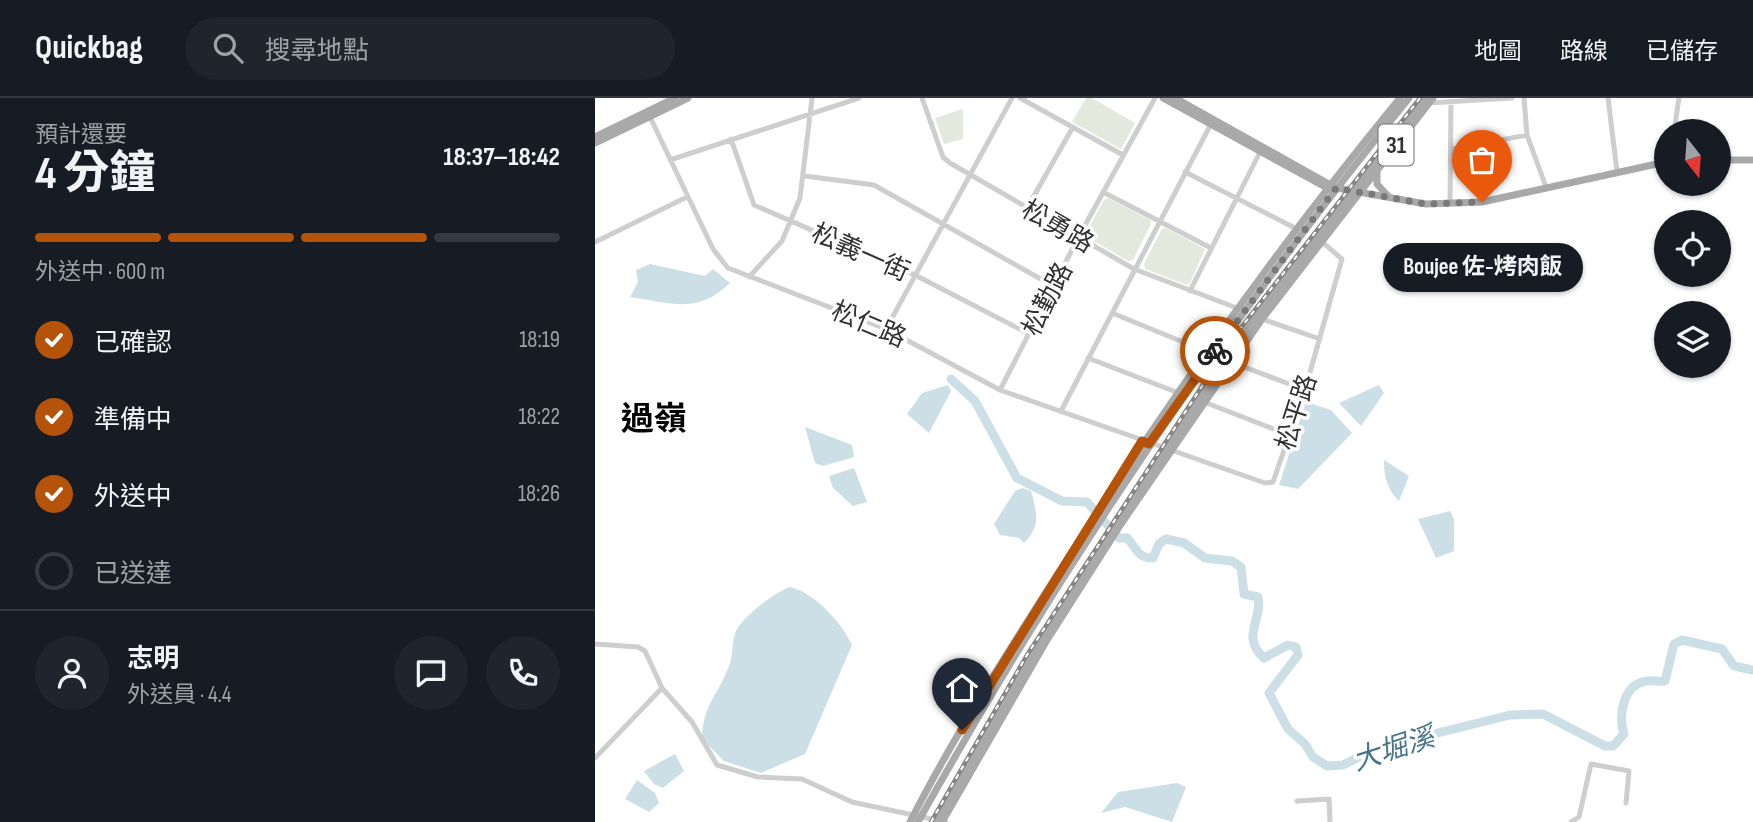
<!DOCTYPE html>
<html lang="zh-TW">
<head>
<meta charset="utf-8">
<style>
  body { margin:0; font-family:"Sofia Sans Condensed","Noto Sans TC",sans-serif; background:#20242c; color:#f1f3f6; height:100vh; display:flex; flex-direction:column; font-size:26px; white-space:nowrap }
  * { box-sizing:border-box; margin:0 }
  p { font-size:23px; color:#9ea1a6 }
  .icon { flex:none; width:38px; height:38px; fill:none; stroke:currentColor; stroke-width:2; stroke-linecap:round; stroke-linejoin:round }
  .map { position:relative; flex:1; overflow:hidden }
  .drawer { display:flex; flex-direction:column; background:#171b24; width:595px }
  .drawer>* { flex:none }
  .needle { width:46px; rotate:163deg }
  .controls { position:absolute; left:1059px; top:21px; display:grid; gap:14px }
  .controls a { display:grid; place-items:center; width:77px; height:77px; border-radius:50%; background:#171b24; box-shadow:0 2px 5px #0004; font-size:35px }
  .pin { position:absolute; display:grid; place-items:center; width:60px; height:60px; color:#fff; margin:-72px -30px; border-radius:50% 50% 50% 0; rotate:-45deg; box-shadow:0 0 7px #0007 }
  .pin .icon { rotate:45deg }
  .courier { position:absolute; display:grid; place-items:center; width:70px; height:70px; margin:-35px; border:5px solid #b45309; border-radius:50%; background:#fff; color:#222; box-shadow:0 2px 9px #0007 }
  .bubble { position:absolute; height:49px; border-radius:24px; background:#171b24; box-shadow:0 2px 5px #0004; font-size:23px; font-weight:700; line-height:49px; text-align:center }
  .overview em { font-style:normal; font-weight:700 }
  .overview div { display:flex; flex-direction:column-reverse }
  .overview { display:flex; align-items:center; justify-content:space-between; height:119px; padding:0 35px }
  h1 { font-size:46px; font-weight:700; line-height:52px }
  .bar { display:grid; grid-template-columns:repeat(4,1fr); gap:10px 7px; align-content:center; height:84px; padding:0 35px }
  .bar i { height:9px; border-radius:5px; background:#363941 }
  .bar .current { background:#b45309 }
  .bar p { grid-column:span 4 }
  .line { display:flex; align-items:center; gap:18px; padding:0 35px; border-top:2px solid #363941 }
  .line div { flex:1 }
  .round { display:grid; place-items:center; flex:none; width:74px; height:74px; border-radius:37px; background:#20242c }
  ol { padding:0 35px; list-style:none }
  li { display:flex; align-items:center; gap:21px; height:77px }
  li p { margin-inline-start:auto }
  li .icon { padding:7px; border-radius:50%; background:#b45309; color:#fff; stroke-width:4 }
  li:last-child { color:#9ea1a6 }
  li i { width:38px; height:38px; border:4px solid #363941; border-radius:50% }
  header { display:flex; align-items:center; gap:42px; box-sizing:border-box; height:98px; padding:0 35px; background:#171b24; border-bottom:2px solid #363941 }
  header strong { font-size:33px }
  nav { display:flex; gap:38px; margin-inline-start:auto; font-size:24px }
  .search { width:490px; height:63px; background:#20242c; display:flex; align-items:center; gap:18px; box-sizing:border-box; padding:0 24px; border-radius:38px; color:#9ea1a6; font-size:26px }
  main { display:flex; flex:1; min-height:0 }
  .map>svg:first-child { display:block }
  .green { fill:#e4e9dd }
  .water { fill:#ccdfe7 }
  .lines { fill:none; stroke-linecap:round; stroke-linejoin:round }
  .river { stroke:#ccdfe7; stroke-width:9 }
  .minor { stroke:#cecece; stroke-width:5 }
  .major { stroke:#a9a9a9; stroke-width:7 }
  .rail-casing { stroke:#868686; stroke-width:4.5 }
  .rail { stroke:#fff; stroke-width:2; stroke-dasharray:5; stroke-linecap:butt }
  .done { stroke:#797979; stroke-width:7; stroke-dasharray:0 12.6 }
  .route { stroke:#b45309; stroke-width:9 }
  .labels { text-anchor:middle; stroke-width:7; stroke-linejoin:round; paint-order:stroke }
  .shield { fill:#fff; stroke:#6f6f6f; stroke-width:2 }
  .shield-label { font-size:24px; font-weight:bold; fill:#313131 }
  .street-label { font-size:26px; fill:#313131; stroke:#fff }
  .water-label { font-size:28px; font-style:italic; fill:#46758b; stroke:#fff }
  .district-label { font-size:33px; font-weight:bold; fill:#000; stroke:#fff }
</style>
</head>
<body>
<header>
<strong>Quickbag</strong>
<div class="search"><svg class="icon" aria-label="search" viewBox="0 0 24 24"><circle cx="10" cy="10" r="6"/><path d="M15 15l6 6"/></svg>搜尋地點</div>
<nav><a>地圖</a><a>路線</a><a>已儲存</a></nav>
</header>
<main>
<section class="drawer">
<div class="overview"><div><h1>4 分鐘</h1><p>預計還要</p></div><em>18:37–18:42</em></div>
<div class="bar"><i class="current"></i><i class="current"></i><i class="current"></i><i></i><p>外送中 · 600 m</p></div>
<ol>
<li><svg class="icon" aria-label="check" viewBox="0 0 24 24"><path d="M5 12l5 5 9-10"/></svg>已確認<p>18:19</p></li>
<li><svg class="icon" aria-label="check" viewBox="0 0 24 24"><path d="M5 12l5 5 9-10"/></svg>準備中<p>18:22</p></li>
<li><svg class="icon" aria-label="check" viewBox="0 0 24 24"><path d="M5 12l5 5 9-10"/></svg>外送中<p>18:26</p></li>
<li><i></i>已送達</li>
</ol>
<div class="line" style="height:126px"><a class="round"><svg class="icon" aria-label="person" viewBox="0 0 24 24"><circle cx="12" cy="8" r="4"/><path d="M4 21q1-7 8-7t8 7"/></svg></a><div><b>志明</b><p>外送員 · 4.4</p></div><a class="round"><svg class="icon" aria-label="chat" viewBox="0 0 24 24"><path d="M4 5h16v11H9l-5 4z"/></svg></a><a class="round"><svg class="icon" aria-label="phone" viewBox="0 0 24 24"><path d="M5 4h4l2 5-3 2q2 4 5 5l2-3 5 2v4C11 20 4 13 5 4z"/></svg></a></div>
</section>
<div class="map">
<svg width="1158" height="724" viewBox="0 0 1158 724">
  <rect width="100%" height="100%" fill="#fff"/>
  <!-- green -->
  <path class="green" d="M491,0h6l43,25 -14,26 -49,-27z
    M368,11v30l-19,5 -9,-26z
    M513,100l42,22 1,4 -18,36 -5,1 -41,-24 -1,-4 18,-33z
    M571,130l39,21 -15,34 -3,2 -42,-16 -1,-5 18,-35z"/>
  <!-- water -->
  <path class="water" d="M55,166l55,12 8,-7 17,14c-33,32 -59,20 -100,14l8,-15 -2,-12z
    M353,287l3,6 -22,42 -22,-19 15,-21z
    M784,287l5,8 -23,33 -22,-23z
    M711,304l25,8 21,23 -54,56 -19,-4z
    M210,329l47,18 2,12 -31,9 -8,-3z
    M789,362l25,16 -10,25c-12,-12 -15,-24 -15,-41z
    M259,370l13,34 -14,4 -20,-18 -4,-12z
    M427,390l9,3c6,22 10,35 -7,52l-5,-5 -19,-3 -6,-11 21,-33z
    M855,413l4,8v32l-18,7 -18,-39z
    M195,489c24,5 52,36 62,58l-47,109 -44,19 -37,-12 -22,-22c0,-34 19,-48 28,-76 3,-9 2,-24 6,-32 7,-15 39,-39 54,-44z
    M80,656l9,17 -21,17 -9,-4 -10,-13z
    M42,682l18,13 4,10 -10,9 -24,-13z
    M582,685l9,4 -14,35 -47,-15 -24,6 17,-21z"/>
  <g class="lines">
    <!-- river -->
    <path class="river" d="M356,281l24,22 42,77 45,23 25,1 32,36h8c10,10 10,20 26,20l6,-14 7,-5 18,4 21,15 27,3 9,6 3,27 14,3c5,23 -18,39 6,61l24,-13 8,2 2,8 -29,38 19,36 17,15 8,13 14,9 16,-1 34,-17 133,-33 33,-1 62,32h8l11,-12c-6,-19 -1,-50 23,-53 6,-1 12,1 18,0l9,-37 8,-4 40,9 12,17 19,4"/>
    <!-- minor -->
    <path class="minor" d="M327,0l21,59 7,6 184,106 103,39
      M425,0l103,57
      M929,0l3,37 19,52
      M1013,0l9,73
      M834,5l83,-5
      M55,19l63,132 15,19 158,61 114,61 265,93 8,-1 32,-92 37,-131 -21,-18
      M1079,33l5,-33
      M136,41l23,66 161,70 114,59
      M857,51l75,-14
      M75,62l189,-62
      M590,74l110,56
      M210,78l69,9 179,101
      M508,94l108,56
      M855,106l1,-102
      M432,110l46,-81
      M0,144l92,-45
      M154,179l33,-36 18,-43 12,-100
      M595,193l71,-141
      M517,215l93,38
      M667,221l58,20
      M291,231l126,-231
      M493,260l88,34
      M636,264l74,28
      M405,292l78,-152 77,-140
      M609,304l85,33
      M466,313l151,-289
      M0,546l43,3 7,4 17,37 30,34 25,43 41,12 44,2 50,23 94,20
      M0,660l67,-70
      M702,703l32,-2 1,23
      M976,724l8,-5 12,-53 38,7 -3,32"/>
    <!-- major -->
    <path class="major" d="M568,0l166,91
      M580,0l161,90 90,16 56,-2 184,-40
      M0,39l80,-39
      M0,45l93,-45
      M1124,62h34
      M782,73v13l11,12
      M315,724c44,-86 97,-169 149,-250 105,-165 217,-323 341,-474
      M323,724c143,-256 306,-497 491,-724
      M341,724l122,-212 71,-109 125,-182 171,-221
      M347,724l105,-182 72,-113 143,-208 171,-221"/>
    <defs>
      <path id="rail" d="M336,724l96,-167 209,-321 184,-236"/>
    </defs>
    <!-- rail casing -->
    <use href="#rail" class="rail-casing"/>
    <!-- rail -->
    <use href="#rail" class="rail"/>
  </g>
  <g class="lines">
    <!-- done -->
    <path class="done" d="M620,253l121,-163 90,16 56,-2"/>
    <!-- route -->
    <path class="route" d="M367,632l180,-289 7,3 66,-93"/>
  </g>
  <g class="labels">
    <!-- shield labels -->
    <rect class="shield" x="783.5" y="26.5" width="35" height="41" rx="5"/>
    <g class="shield-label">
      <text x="801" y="55">31</text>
    </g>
    <!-- street labels -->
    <g class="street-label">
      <text transform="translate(463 128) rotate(30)" y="9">松勇路</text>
      <text transform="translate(266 154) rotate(24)" y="9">松義一街</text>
      <text transform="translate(452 201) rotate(-63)" y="9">松勤路</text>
      <text transform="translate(274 226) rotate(23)" y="9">松仁路</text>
      <text transform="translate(701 314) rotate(-72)" y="9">松平路</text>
    </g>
    <!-- water labels -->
    <g class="water-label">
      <text transform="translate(798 650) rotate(-18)" y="10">大堀溪</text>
    </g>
    <!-- district labels -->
    <g class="district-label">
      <text x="59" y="332">過嶺</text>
    </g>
  </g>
</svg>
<div class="controls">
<a><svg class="needle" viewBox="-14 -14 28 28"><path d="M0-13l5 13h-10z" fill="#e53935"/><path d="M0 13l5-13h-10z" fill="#9ea1a6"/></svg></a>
<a><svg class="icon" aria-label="locate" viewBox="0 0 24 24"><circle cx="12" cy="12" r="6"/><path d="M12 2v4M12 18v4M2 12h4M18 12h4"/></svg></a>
<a><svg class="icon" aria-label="layers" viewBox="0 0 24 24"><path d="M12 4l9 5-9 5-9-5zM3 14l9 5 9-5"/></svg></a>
</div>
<div class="pin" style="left:887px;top:104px;background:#ea580c"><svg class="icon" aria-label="bag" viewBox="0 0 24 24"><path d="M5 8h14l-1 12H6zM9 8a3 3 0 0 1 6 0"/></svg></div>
<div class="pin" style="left:367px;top:632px;background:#1f2937"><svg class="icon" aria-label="home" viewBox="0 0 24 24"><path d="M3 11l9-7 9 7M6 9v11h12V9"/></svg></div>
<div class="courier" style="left:620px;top:253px"><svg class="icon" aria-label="bike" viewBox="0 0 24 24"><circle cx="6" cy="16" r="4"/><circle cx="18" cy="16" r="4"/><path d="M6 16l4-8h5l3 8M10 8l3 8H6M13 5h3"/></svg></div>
<div class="bubble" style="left:788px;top:145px;width:200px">Boujee 佐-烤肉飯</div>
</div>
</main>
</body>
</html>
